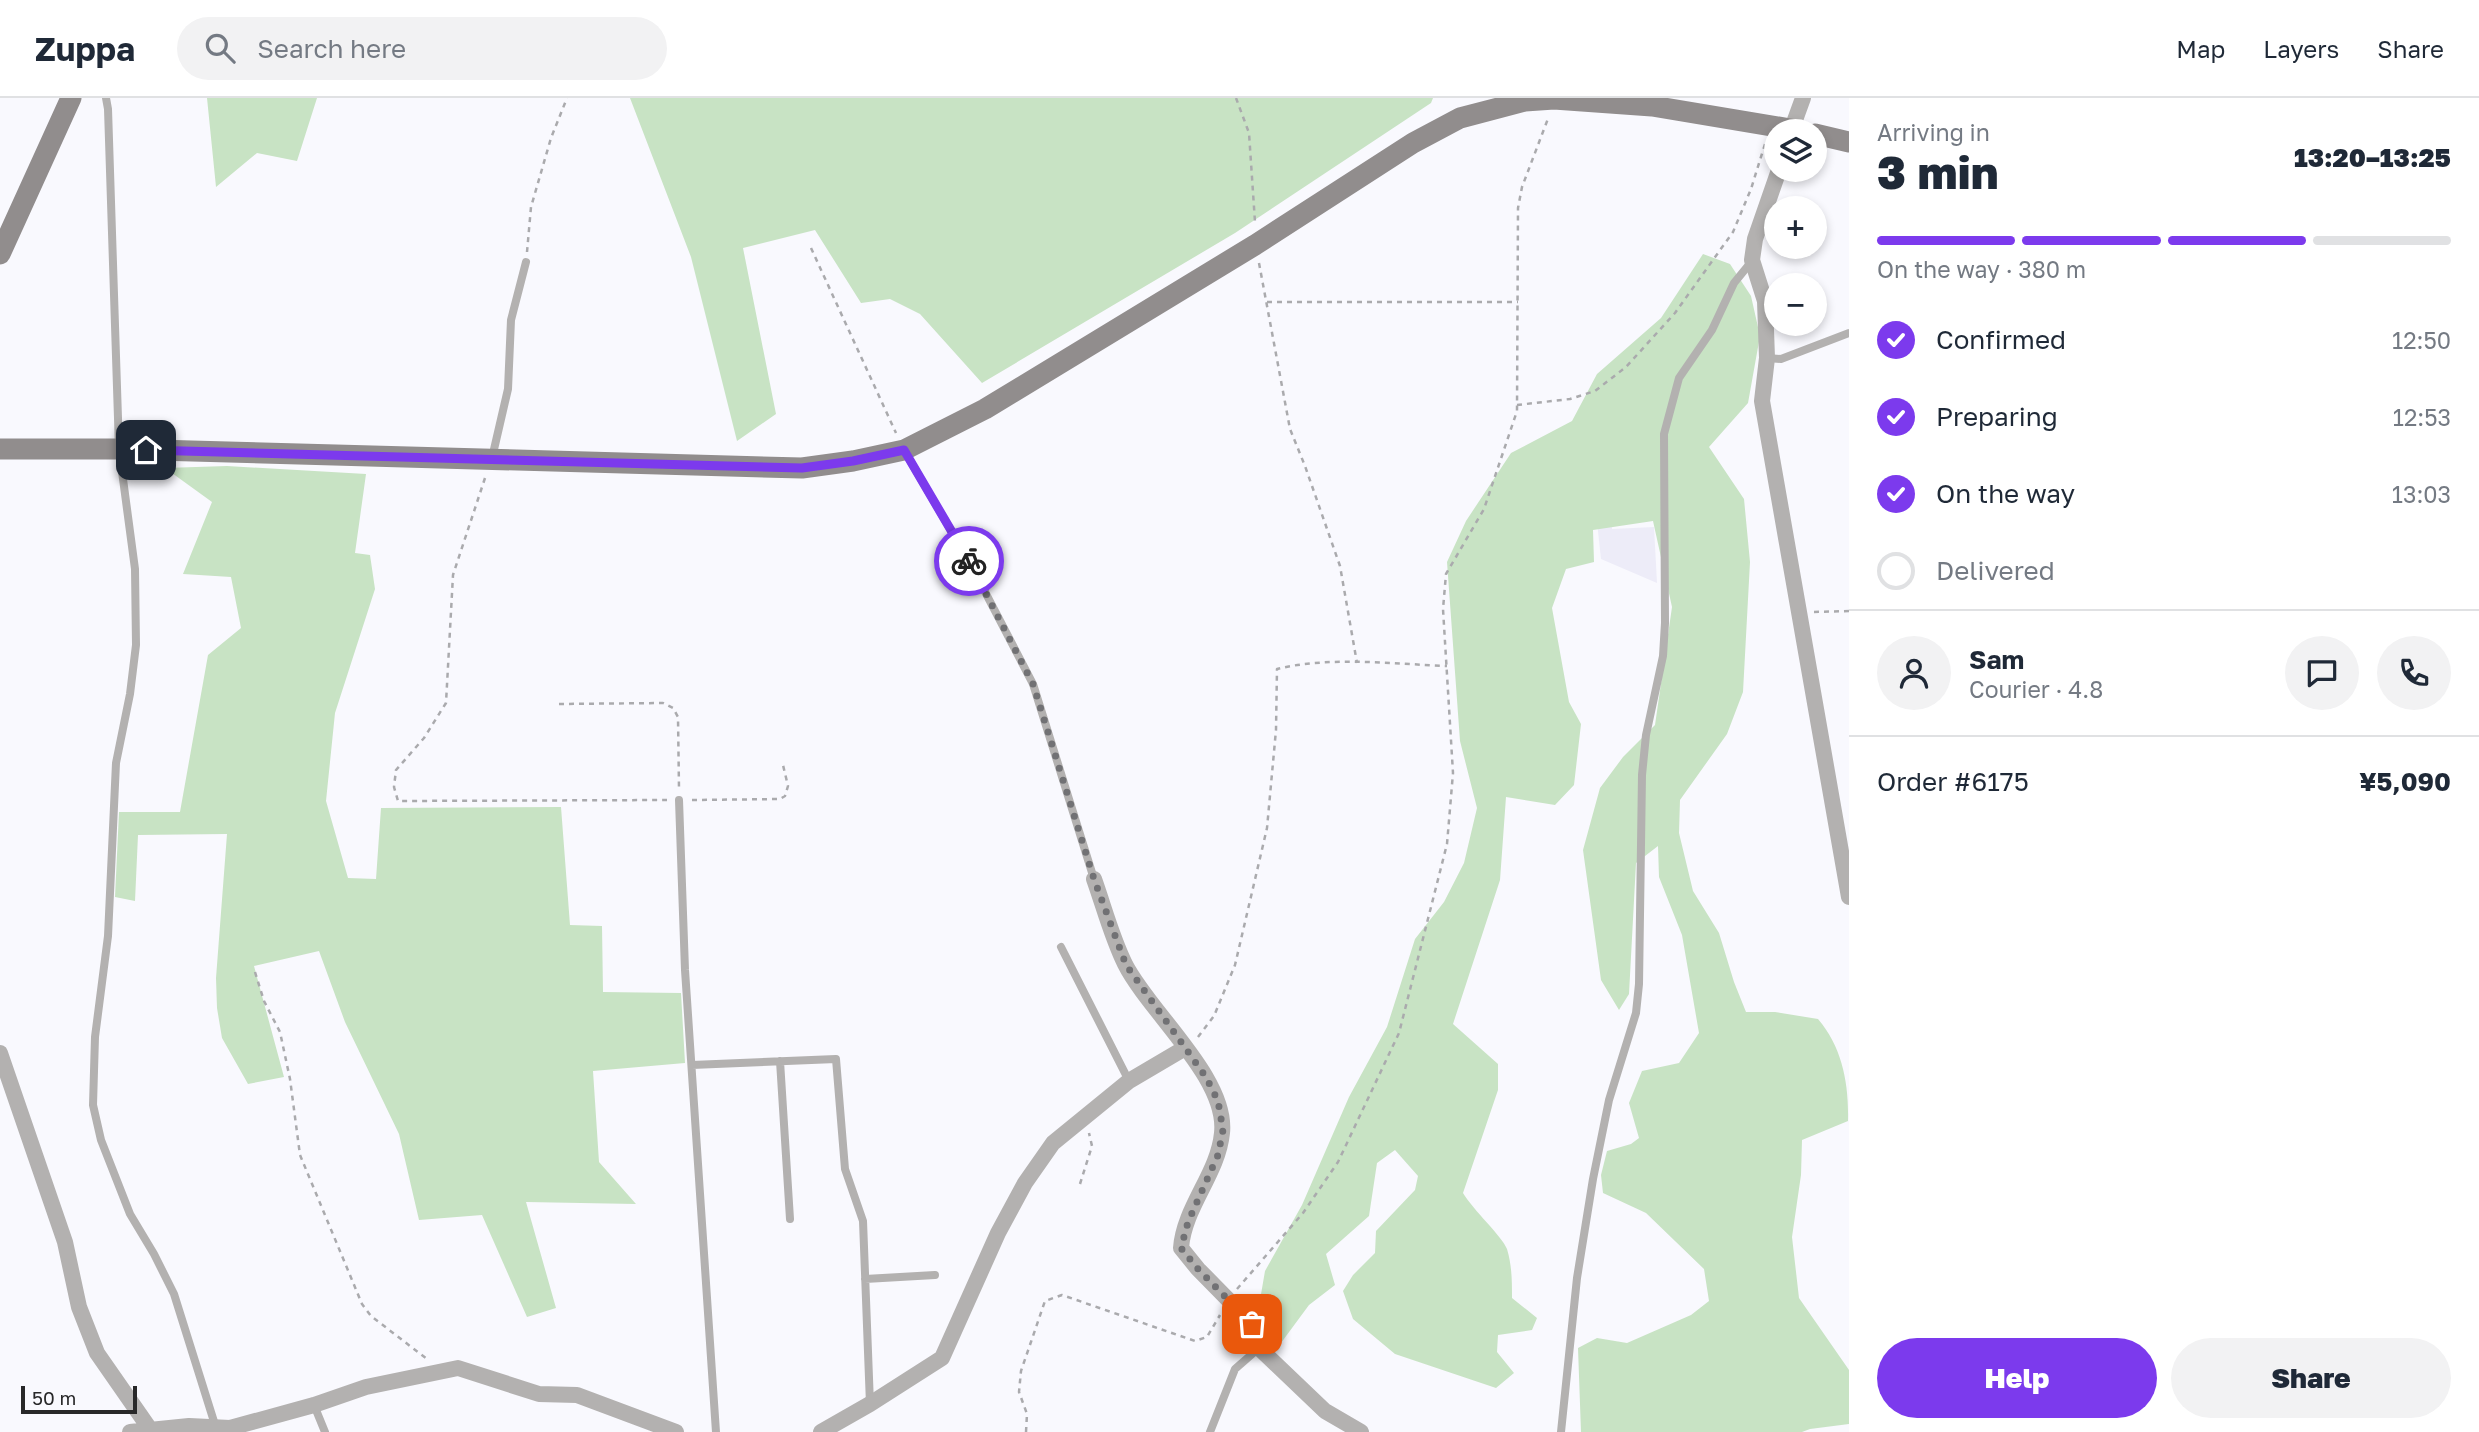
<!DOCTYPE html>
<html lang="en">
<head>
<meta charset="utf-8">
<style>
  body { margin:0; font-family:"Golos Text",sans-serif; background:#f2f2f3; color:#1f2937; height:100vh; display:flex; flex-direction:column; font-size:26px; white-space:nowrap }
  * { box-sizing:border-box; margin:0 }
  p { font-size:23px; color:#747a83 }
  .icon { flex:none; width:38px; height:38px; fill:none; stroke:currentColor; stroke-width:2; stroke-linecap:round; stroke-linejoin:round }
  .map { position:relative; flex:1; overflow:hidden }
  .details { display:flex; flex-direction:column; background:#fff; width:630px }
  .details>* { flex:none }
  .tools { position:absolute; left:1764px; top:21px; display:grid; gap:14px }
  .tools a { display:grid; place-items:center; width:63px; height:63px; border-radius:50%; background:#fff; box-shadow:0 4px 10px #0003; font-size:35px }
  .scale { position:absolute; left:21px; bottom:18px; width:116px; box-sizing:border-box; padding-left:7px; border:4px solid #282829; border-top:0; font-size:19px; line-height:24px; white-space:nowrap; color:#282829; -webkit-text-stroke:5px #f9f9fe; paint-order:stroke }
  .pin { position:absolute; display:grid; place-items:center; width:60px; height:60px; color:#fff; margin:-30px; border-radius:14px; box-shadow:0 4px 10px #0006 }
  .courier { position:absolute; display:grid; place-items:center; width:70px; height:70px; margin:-35px; border:5px solid #7c3aed; border-radius:50%; background:#fff; color:#222; box-shadow:0 2px 9px #0007 }
  .summary em { font-style:normal; font-weight:800 }
  .summary div { display:flex; flex-direction:column-reverse }
  .summary { display:flex; align-items:center; justify-content:space-between; height:119px; padding:0 28px }
  h1 { font-size:46px; font-weight:800; line-height:52px }
  .bar { display:grid; grid-template-columns:repeat(4,1fr); gap:10px 7px; align-content:center; height:84px; padding:0 28px }
  .bar i { height:9px; border-radius:5px; background:#e0e1e3 }
  .bar .selected { background:#7c3aed }
  .bar p { grid-column:span 4 }
  .line { display:flex; align-items:center; gap:18px; padding:0 28px; border-top:2px solid #e0e1e3 }
  .line div { flex:1 }
  .round { display:grid; place-items:center; flex:none; width:74px; height:74px; border-radius:37px; background:#f2f2f3 }
  ol { padding:0 28px; list-style:none }
  li { display:flex; align-items:center; gap:21px; height:77px }
  li p { margin-inline-start:auto }
  li .icon { padding:7px; border-radius:50%; background:#7c3aed; color:#fff; stroke-width:4 }
  li:last-child { color:#747a83 }
  li i { width:38px; height:38px; border:4px solid #e0e1e3; border-radius:50% }
  .button { display:flex; gap:14px; margin-top:auto; padding:14px 28px }
  .button a { flex:1; height:80px; border-radius:42px; background:#7c3aed; color:#fff; font-size:28px; font-weight:800; line-height:80px; text-align:center }
  .button a+a { background:#f2f2f3; color:#1f2937 }
  header { display:flex; align-items:center; gap:42px; box-sizing:border-box; height:98px; padding:0 35px; background:#fff; border-bottom:2px solid #e0e1e3 }
  header strong { font-size:33px }
  nav { display:flex; gap:38px; margin-inline-start:auto; font-size:24px }
  .search { width:490px; height:63px; background:#f2f2f3; display:flex; align-items:center; gap:18px; box-sizing:border-box; padding:0 24px; border-radius:38px; color:#747a83; font-size:26px }
  main { display:flex; flex:1; min-height:0 }
  .map>svg:first-child { display:block }
  .built { fill:#edecf8 }
  .green { fill:#c8e3c4 }
  .lines { fill:none; stroke-linecap:round; stroke-linejoin:round }
  .path { stroke:#aaaaad; stroke-width:2.5; stroke-dasharray:5 5; stroke-linecap:butt }
  .lane { stroke:#b3b1b0; stroke-width:8 }
  .street { stroke:#b3b1b0; stroke-width:16 }
  .secondary { stroke:#918d8d; stroke-width:21 }
  .done { stroke:#717174; stroke-width:7; stroke-dasharray:0 12.6 }
  .route { stroke:#7c3aed; stroke-width:9 }
</style>
</head>
<body>
<header>
<strong>Zuppa</strong>
<div class="search"><svg class="icon" aria-label="search" viewBox="0 0 24 24"><circle cx="10" cy="10" r="6"/><path d="M15 15l6 6"/></svg>Search here</div>
<nav><a>Map</a><a>Layers</a><a>Share</a></nav>
</header>
<main>
<div class="map">
<svg width="1849" height="1334" viewBox="0 0 1849 1334">
  <rect width="100%" height="100%" fill="#f9f9fe"/>
  <!-- built -->
  <path class="built" d="M1612,423v8l42,-2 3,56 -56,-24 -4,-37z"/>
  <!-- green -->
  <path class="green" d="M207,0h110l-20,63 -40,-8 -41,34z
    M630,0h803l-2,5 -196,130 -253,150 -62,-69 -30,-15 -29,4 -46,-73 -72,18 33,166 -39,27 -46,-184z
    M1703,156l27,10 21,32 9,40 -12,67 -39,44 35,52 6,63 -7,130 -16,42 -47,66 -1,33 14,58 26,42 15,49 12,30h29l43,7c24,28 31,64 30,102l-46,19 -1,35 -9,62 7,61 50,72v54l-39,5 -8,3h-221l-3,-84 19,-10 30,5 64,-28 18,-14 -5,-32 -58,-56 -43,-20 -2,-18 6,-24 24,-7 8,-6 -10,-35 13,-32 37,-8 20,-30 -17,-98 -23,-58 -1,-31 -22,17 -7,131 -10,16 -18,-30 -18,-130 17,-62 23,-31 32,-32 17,-118 -19,-86 -60,9 1,32 -28,7 -14,39 17,94 12,22 -7,61 -19,20 -49,-8 -6,83 -47,144 45,40v26l-35,103c10,17 39,43 44,56 5,16 5,33 5,49l25,20 -5,12 -34,5 -1,17 17,21 -18,15 -101,-34 -42,-35 -10,-28 10,-16 22,-22 1,-22 39,-41 3,-14 -23,-26 -18,13 -8,53 -43,38 9,31 -26,20 -31,42 -20,-19 2,-28 5,-29 37,-66 47,-108 38,-70 28,-88 29,-37 20,-39 13,-55 -17,-67 -13,-179 19,-41 45,-68 61,-32 25,-47 64,-56z
    M227,368l139,8 -11,79 15,2 5,34 -40,124 -9,88 22,77 28,1 5,-71 180,-1 9,118 32,1 1,66 78,1 4,70 -92,8 6,91 37,42 -110,-2 30,106 -29,9 -45,-102 -63,5 -20,-86 -54,-112 -26,-71 -65,15 30,111 -36,7 -26,-46 -5,-30 -1,-30 11,-144 -89,1 -3,66 -20,-4 4,-85h61l28,-157 33,-27 -10,-51 -48,-3 29,-72 -47,-34z"/>
  <g class="lines">
    <!-- path -->
    <path class="path" d="M1236,0l13,35 6,89
      M811,150l85,185
      M527,154l4,-45 20,-69 16,-40
      M1259,165l31,166 15,37 35,100 17,97
      M1267,204h251
      M1517,307l53,-6 25,-8 31,-24 49,-54 58,-81 18,-43 14,-45
      M485,380l-32,97 -7,128 -22,35 -28,32 -2,17 4,14 269,-1
      M1814,514l35,-1
      M559,606l104,-1 10,5 5,9 1,72
      M692,702l88,-1 5,-3 3,-10 -5,-21
      M255,874l9,29 16,31 10,47 10,76 62,149 9,12 56,43
      M1198,939l16,-21 21,-51 32,-137 9,-98 1,-61c52,-13 116,-5 170,-3
      M1080,1086l12,-38 -3,-13
      M1237,1191l66,-76 35,-51 61,-129 48,-189 6,-71 -10,-164 3,-35 38,-65 33,-98 1,-203 4,-21 27,-71
      M1026,1334l1,-18 -8,-22 2,-21 24,-70 17,-6 133,46 12,-4 13,-22"/>
    <!-- lane -->
    <path class="lane" d="M106,0l2,11 11,340 16,120 1,76 -6,49 -14,69 -8,173 -13,101 -2,68 8,35 29,74 24,40 20,40 42,134
      M1767,260l14,1 68,-26
      M905,354l65,111 63,121 61,195
      M492,360l16,-69 3,-69 15,-58
      M679,702l6,170 31,462
      M1061,849l68,134
      M780,963l10,158
      M692,967l144,-6 9,110 18,52 7,183
      M865,1181l70,-4
      M314,1307l11,27
      M1210,1334l25,-63 24,-21
      M1561,1334l16,-154 16,-99 16,-79 27,-87 3,-29 3,-209 4,-40 17,-79 2,-33 -1,-189 15,-56 33,-48 22,-47 18,-22"/>
    <!-- street -->
    <path class="street" d="M1791,33l12,-33
      M1779,72l-24,69 -3,21 13,41 2,57 -5,43 87,496
      M1094,781c10,28 18,59 31,85 24,48 103,114 97,169 -4,41 -38,74 -41,115l17,21 54,55 7,24 66,63 36,21
      M0,955l65,189 14,65 18,46 55,79
      M130,1334l59,-6 41,2 84,-23 52,-18 92,-19 81,26 38,1 99,37
      M821,1334l49,-28 72,-46 56,-125 27,-50 28,-40 76,-62 56,-33"/>
    <!-- secondary -->
    <path class="secondary" d="M1815,36l34,8
      M0,156l71,-156
      M0,351h119l683,19 51,-7 51,-11 81,-41 270,-164 158,-102 47,-25 65,-17 29,-2 98,7 150,25"/>
  </g>
  <g class="lines">
    <!-- done -->
    <path class="done" d="M969,463l64,123 61,195 32,86 80,112 12,24 5,29 -5,25 -30,67 -7,26 17,21 54,55"/>
    <!-- route -->
    <path class="route" d="M146,352l656,18 51,-7 51,-11 65,111"/>
  </g>
</svg>
<div class="tools">
<a><svg class="icon" aria-label="layers" viewBox="0 0 24 24"><path d="M12 4l9 5-9 5-9-5zM3 14l9 5 9-5"/></svg></a>
<a>+</a>
<a>−</a>
</div>
<div class="scale">50 m</div>
<div class="pin" style="left:1252px;top:1226px;background:#ea580c"><svg class="icon" aria-label="bag" viewBox="0 0 24 24"><path d="M5 8h14l-1 12H6zM9 8a3 3 0 0 1 6 0"/></svg></div>
<div class="pin" style="left:146px;top:352px;background:#1f2937"><svg class="icon" aria-label="home" viewBox="0 0 24 24"><path d="M3 11l9-7 9 7M6 9v11h12V9"/></svg></div>
<div class="courier" style="left:969px;top:463px"><svg class="icon" aria-label="bike" viewBox="0 0 24 24"><circle cx="6" cy="16" r="4"/><circle cx="18" cy="16" r="4"/><path d="M6 16l4-8h5l3 8M10 8l3 8H6M13 5h3"/></svg></div>
</div>
<section class="details">
<div class="summary"><div><h1>3 min</h1><p>Arriving in</p></div><em>13:20–13:25</em></div>
<div class="bar"><i class="selected"></i><i class="selected"></i><i class="selected"></i><i></i><p>On the way · 380 m</p></div>
<ol>
<li><svg class="icon" aria-label="check" viewBox="0 0 24 24"><path d="M5 12l5 5 9-10"/></svg>Confirmed<p>12:50</p></li>
<li><svg class="icon" aria-label="check" viewBox="0 0 24 24"><path d="M5 12l5 5 9-10"/></svg>Preparing<p>12:53</p></li>
<li><svg class="icon" aria-label="check" viewBox="0 0 24 24"><path d="M5 12l5 5 9-10"/></svg>On the way<p>13:03</p></li>
<li><i></i>Delivered</li>
</ol>
<div class="line" style="height:126px"><a class="round"><svg class="icon" aria-label="person" viewBox="0 0 24 24"><circle cx="12" cy="8" r="4"/><path d="M4 21q1-7 8-7t8 7"/></svg></a><div><b>Sam</b><p>Courier · 4.8</p></div><a class="round"><svg class="icon" aria-label="chat" viewBox="0 0 24 24"><path d="M4 5h16v11H9l-5 4z"/></svg></a><a class="round"><svg class="icon" aria-label="phone" viewBox="0 0 24 24"><path d="M5 4h4l2 5-3 2q2 4 5 5l2-3 5 2v4C11 20 4 13 5 4z"/></svg></a></div>
<div class="line" style="height:91px"><div>Order #6175</div><b>¥5,090</b></div>
<div class="button"><a>Help</a><a>Share</a></div>
</section>
</main>
</body>
</html>
